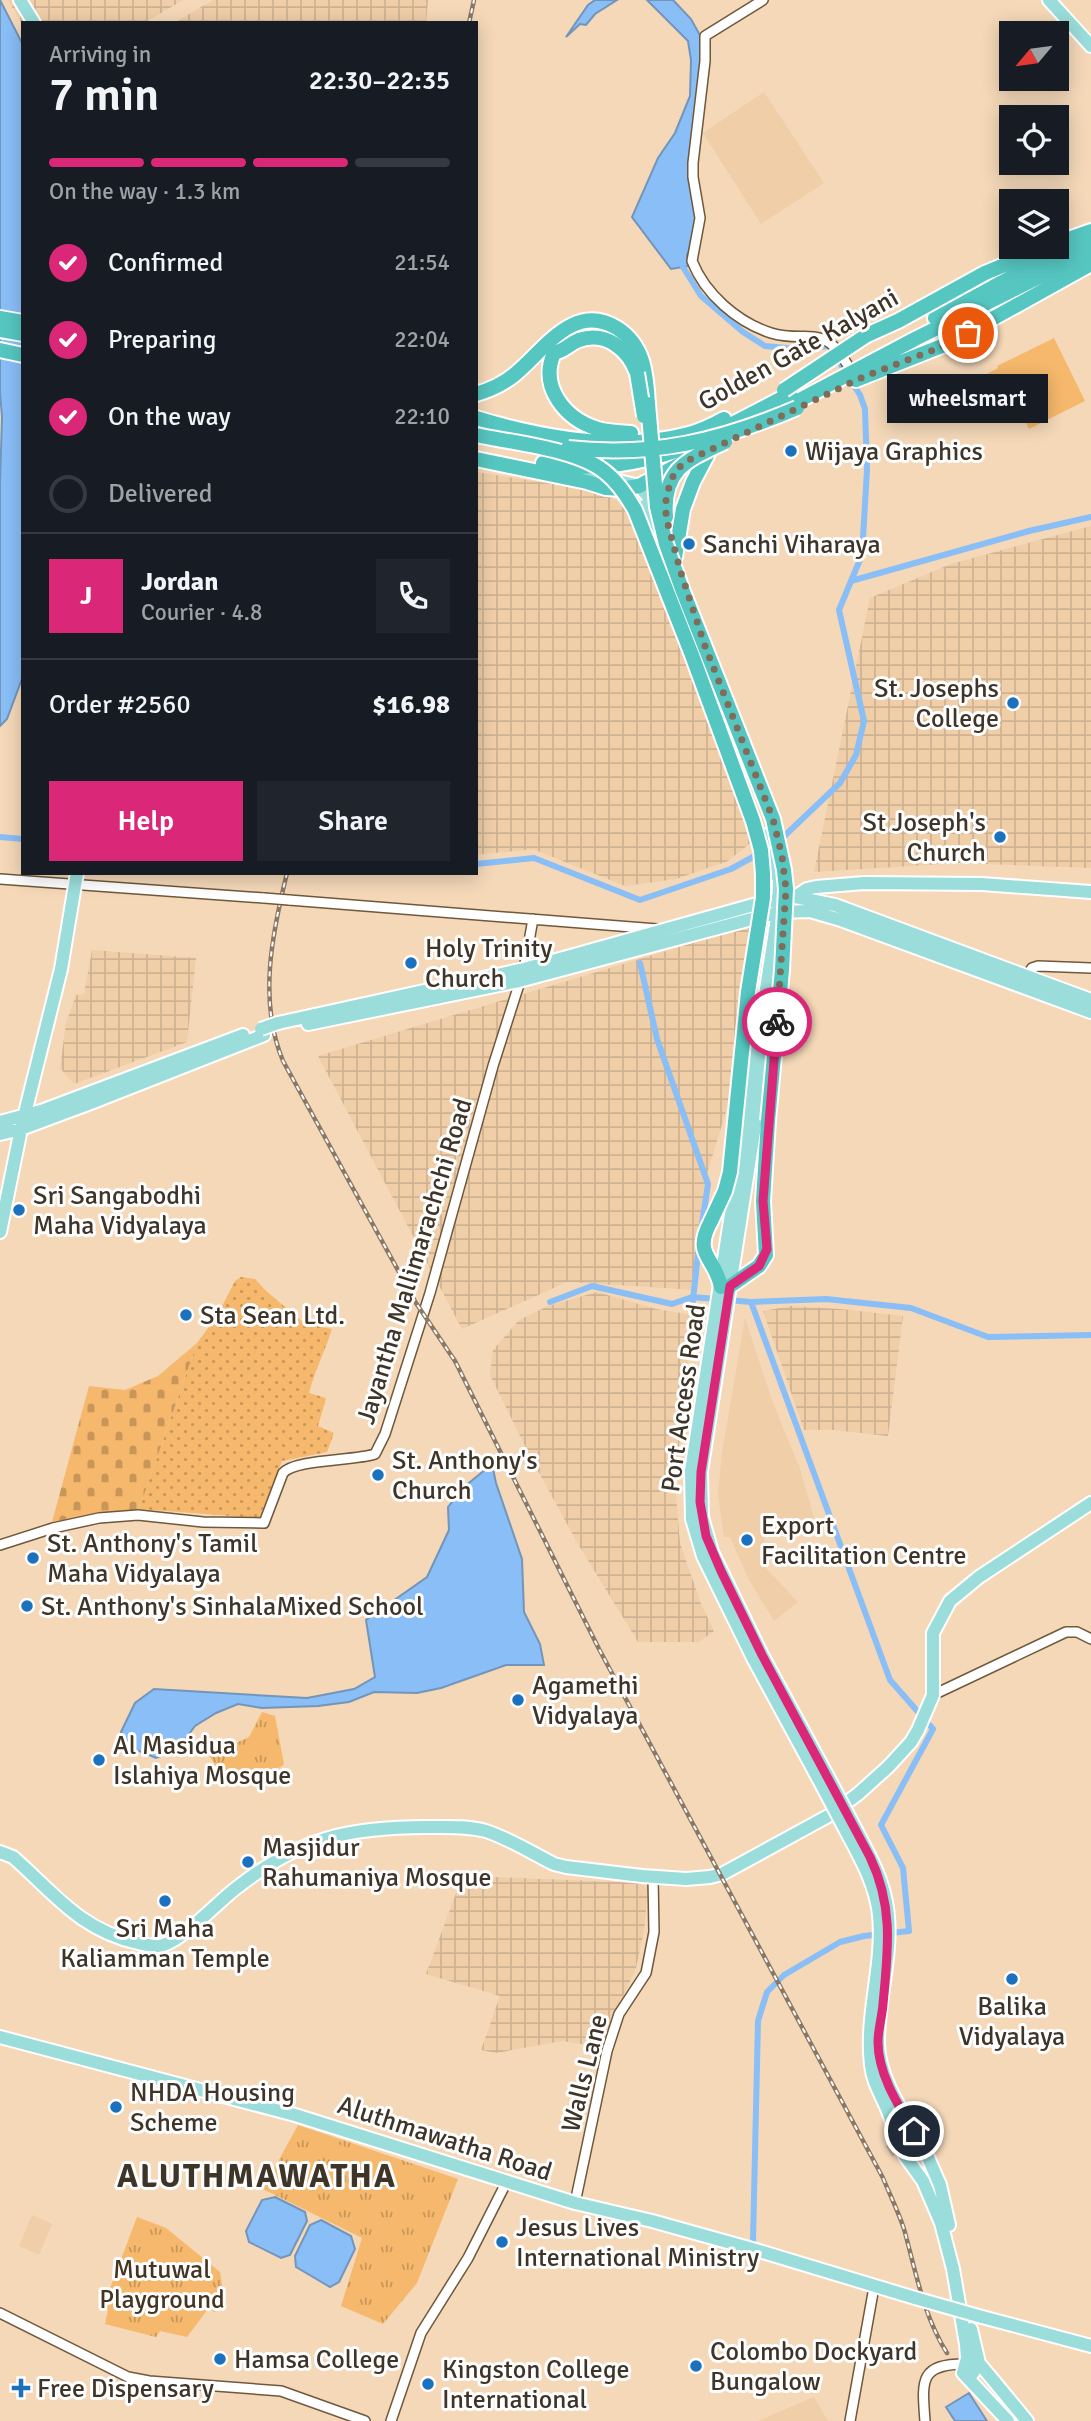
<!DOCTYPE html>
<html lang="en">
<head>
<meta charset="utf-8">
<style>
  body { margin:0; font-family:Signika,sans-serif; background:#20242c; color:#f1f3f6; height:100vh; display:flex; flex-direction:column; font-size:26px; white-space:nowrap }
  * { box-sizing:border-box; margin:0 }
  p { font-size:23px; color:#9ea1a6 }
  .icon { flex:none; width:38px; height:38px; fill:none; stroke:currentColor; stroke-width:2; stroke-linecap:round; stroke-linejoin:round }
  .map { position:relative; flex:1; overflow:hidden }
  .panel { position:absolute; left:21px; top:21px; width:457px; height:854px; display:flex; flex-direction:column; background:#171b24; border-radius:0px; box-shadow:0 4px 18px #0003 }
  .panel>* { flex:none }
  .needle { width:46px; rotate:241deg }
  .controls { position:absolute; left:999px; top:21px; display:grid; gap:14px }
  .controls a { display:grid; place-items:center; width:70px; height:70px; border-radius:0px; background:#171b24; box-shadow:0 4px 18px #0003; font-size:35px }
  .pin { position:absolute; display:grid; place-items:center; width:60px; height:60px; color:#fff; margin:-30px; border:4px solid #fff; border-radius:50%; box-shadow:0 2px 7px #0007 }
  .courier { position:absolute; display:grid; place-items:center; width:70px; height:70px; margin:-35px; border:5px solid #db2777; border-radius:50%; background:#fff; color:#222; box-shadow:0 2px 9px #0007 }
  .bubble { position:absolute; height:49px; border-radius:0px; background:#171b24; box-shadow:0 4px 18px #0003; font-size:23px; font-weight:600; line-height:49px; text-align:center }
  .summary em { font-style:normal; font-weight:600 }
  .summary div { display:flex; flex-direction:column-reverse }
  .summary { display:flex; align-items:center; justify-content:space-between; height:119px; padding:0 28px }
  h1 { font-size:46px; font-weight:600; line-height:52px }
  .bar { display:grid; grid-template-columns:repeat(4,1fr); gap:10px 7px; align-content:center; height:84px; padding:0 28px }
  .bar i { height:9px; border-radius:5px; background:#363941 }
  .bar .on { background:#db2777 }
  .bar p { grid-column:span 4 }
  .line { display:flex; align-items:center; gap:18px; padding:0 28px; border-top:2px solid #363941 }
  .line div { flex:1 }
  .round { display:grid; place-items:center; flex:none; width:74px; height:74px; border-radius:0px; background:#20242c }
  ol { padding:0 28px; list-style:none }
  li { display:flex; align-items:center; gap:21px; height:77px }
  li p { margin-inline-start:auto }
  li .icon { padding:7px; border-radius:50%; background:#db2777; color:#fff; stroke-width:4 }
  li:last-child { color:#9ea1a6 }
  li i { width:38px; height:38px; border:4px solid #363941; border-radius:50% }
  .cta { display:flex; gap:14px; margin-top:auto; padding:14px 28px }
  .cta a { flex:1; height:80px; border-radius:0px; background:#db2777; color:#fff; font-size:28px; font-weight:600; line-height:80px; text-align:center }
  .cta a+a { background:#20242c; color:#f1f3f6 }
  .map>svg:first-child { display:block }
  .built { fill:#efcea8 }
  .industrial { fill:url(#industrial-grid) }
  .grass { fill:url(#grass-dots) }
  .cemetery { fill:url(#cemetery-stones) }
  .park { fill:url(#park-tufts) }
  .garden { fill:#f5b86c }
  .water { fill:#89bef7; stroke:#7395b9; stroke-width:2 }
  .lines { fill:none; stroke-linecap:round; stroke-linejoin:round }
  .canal { stroke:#89bef7; stroke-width:6 }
  .major-tunnel { stroke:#d0b79b; stroke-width:12; stroke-dasharray:12 6; stroke-linecap:butt }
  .minor-casing { stroke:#6f583b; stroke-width:12 }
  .major-casing { stroke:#fff; stroke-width:16 }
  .highway-casing { stroke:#fff; stroke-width:18 }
  .minor { stroke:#fff; stroke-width:9 }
  .major { stroke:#9addda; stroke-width:12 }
  .highway { stroke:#56c6c1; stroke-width:14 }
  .rail-casing { stroke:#8b7864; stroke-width:4.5 }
  .rail { stroke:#fefefe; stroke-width:2; stroke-dasharray:5; stroke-linecap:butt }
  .minor-bridge-casing { stroke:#6f583b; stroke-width:12; stroke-linecap:butt }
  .major-bridge-casing { stroke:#fff; stroke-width:16; stroke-linecap:butt }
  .highway-bridge-casing { stroke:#fff; stroke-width:18; stroke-linecap:butt }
  .minor-bridge { stroke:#fff; stroke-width:9 }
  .major-bridge { stroke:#9addda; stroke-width:12 }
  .highway-bridge { stroke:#56c6c1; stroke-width:14 }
  .done { stroke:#7e6d5a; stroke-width:7; stroke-dasharray:0 12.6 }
  .route { stroke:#db2777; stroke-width:9 }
  .poi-dot { fill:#1b71be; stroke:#fefefe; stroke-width:2.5 }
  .labels { text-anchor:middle; stroke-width:6; stroke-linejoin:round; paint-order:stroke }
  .street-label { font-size:26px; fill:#3f3428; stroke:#fefefe }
  .poi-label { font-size:26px; fill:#3f3428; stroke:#fefefe; text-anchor:start }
  .park-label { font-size:26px; fill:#443420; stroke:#fefefe }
  .district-label { font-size:33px; font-weight:bold; letter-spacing:2px; fill:#3f3428; stroke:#fefefe }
</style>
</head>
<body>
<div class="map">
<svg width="1091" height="2421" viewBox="0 0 1091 2421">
  <defs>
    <pattern id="industrial-grid" width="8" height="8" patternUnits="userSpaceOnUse" patternTransform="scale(1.75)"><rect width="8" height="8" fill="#efcea8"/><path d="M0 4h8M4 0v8" fill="none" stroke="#ceb291"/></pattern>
    <pattern id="grass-dots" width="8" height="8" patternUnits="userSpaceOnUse" patternTransform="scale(1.75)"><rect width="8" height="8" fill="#f5b86c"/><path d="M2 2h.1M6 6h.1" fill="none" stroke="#c89659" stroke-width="1.8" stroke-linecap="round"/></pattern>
    <pattern id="cemetery-stones" width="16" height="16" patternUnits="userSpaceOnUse" patternTransform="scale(1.75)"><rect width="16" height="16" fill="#f5b86c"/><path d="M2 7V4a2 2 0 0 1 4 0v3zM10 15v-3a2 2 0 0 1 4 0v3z" fill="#c89659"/></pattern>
    <pattern id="park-tufts" width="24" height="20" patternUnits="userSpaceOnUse" patternTransform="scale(1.75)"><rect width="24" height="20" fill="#f5b86c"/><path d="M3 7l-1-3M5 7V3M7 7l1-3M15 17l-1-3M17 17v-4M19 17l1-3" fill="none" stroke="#c89659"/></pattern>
  </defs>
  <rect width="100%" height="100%" fill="#f4d8b8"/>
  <!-- built -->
  <path class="built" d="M764,92l60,91 -63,41 -58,-91z
    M745,1318l27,82 28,69 14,48 -50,21 1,10 7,9 -8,9 34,36 -24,19 -25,-41 -19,-43h-6l-6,-43 4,-41z
    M32,2215l20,9 -13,31 -20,-9z
    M814,2397l14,24h-70z"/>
  <!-- industrial -->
  <path class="industrial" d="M8,0h175l-39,23h-121v3z
    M213,0h215l-2,23h-252z
    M476,472l127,20 22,14 11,15 18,61 100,258 -26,21 -52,18 -51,7 -92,-37 -57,6z
    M1091,526v342l-131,-5 -146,9 56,-274 81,-34z
    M759,923l-14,126 -39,128 -9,113 -130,-8 -105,47 -144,-273z
    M92,950l104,8 -9,84 -113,42 -14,-16 6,-45 10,-28 8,-1z
    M597,1292l59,17 37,6 -18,169 5,59 21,61 13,27 -15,11h-61l-60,-98 -47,-86 -41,-83 3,-25 26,-30 29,-14z
    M791,1306l49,3 63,7 -15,120 -54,-6h-30l-41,-119z
    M471,1876l168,7 9,5 -4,43 -8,37 -36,79 -38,-6 -66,12 -15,-3 19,-54 -74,-22 32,-86z"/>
  <!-- grass -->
  <path class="grass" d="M241,1277l14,2 10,11 40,34 27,5c-7,22 -17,41 -23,64l17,5 -8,28 16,7 -7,19 -45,9 -23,57 -120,-9 58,-166 20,-27 18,-35z"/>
  <!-- cemetery -->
  <path class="cemetery" d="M197,1343l-58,166 -87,13 37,-136 36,4 33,-14z"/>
  <!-- park -->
  <path class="park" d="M262,1712l13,4 9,48 -3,3 -52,15 -8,-7 -12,-20 40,-18z
    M298,2125l160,54 -41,104 -34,41 -42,-18 21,-68 -99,-49z
    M137,2217l29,11 54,44 3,19 -8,21 -7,-3 -21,28 -27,-6 -4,6 -51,-13 3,-14 -5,-3z"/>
  <!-- garden -->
  <path class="garden" d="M1054,338l31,63 -56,28 -15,-29 -15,7 -16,-31 15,-8 -1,-2z
    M322,2138l59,22 -4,12 -60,-21z"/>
  <!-- water -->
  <path class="water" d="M0,0l23,45v631l-16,43 -7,7v-242l2,-67 -2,-25z
    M595,0h22l-22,14 -9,11 -6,-1 -14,13 22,-32z
    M647,0h26l18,19 11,20 -2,59 -12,79 8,38v19l-9,21 2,11 -18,3 -39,-52 26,-59 17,-25 15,-37 1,-36 -3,-19z
    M492,1464l4,19 26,76 2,53 16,32 4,21h-38l-65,23 -24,5 -43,-1 -25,10 -31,4 -56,2 -24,-4 -22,9 -21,13 -17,23 -22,9 -22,-9 -13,-17 14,-29 19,-14 153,9 47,-9 21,-12 -9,-57 61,-43 22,-47 -1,-23 16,-20z
    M275,2197l30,15 2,9 -17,34 -9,3 -32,-16 -3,-11 16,-31z
    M321,2220l30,16 4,13 -16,33 -9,5 -34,-20 -1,-11 15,-31z
    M969,2393l18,28h-32l-9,-14z"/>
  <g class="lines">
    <!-- canal -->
    <path class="canal" d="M683,267l18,29 42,36 22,14 32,3 32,-3 31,49 5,14 2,61 -5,85 -11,26
      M0,837l23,2
      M777,843l63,-60 16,-28 8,-34 -25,-111 12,-29 178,-50 62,-14
      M476,864l58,-6 106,42 91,-31 31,-17
      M640,963l17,76 51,145 -7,47
      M728,1300l23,2
      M550,1302l42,-16 80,18 20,-7 25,2
      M692,1309l7,-64
      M753,2241l5,-220 9,-29 17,-17 56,-33 24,-6 45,-5 -6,-63 -22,-43 52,-96 -43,-49 -139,-378 75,-3 85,9 77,29 103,-2"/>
    <!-- major-tunnel -->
    <path class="major-tunnel" d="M919,2128l8,16
      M903,2137l8,16
      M891,2143l9,15"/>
    <defs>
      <path id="minor" d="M763,0l-58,36v25l-12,102v14l7,41 -8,43c13,33 45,61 79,72 36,11 52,-11 76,31
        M0,879l264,19
        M289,900l368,29
        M1027,976l5,-8 6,-2 53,2
        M0,1545l53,-17 46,-10 39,-3 65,7 61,1 19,-50c12,-14 71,-12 92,-19l10,-20 45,-141 63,-227 31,-97 9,-50
        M933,1695l133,-63h11l14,7
        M575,2203l32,-152 12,-37 27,-41 8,-41 -1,-55
        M0,2313l128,64 21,4 132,10 84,30
        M391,2421l30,-88 47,-75 38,-75
        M850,2421l24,-134
        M925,2421c-3,-40 -6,-57 40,-57"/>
      <path id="major" d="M20,0l14,23
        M1049,0l42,46
        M575,470l64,16 8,9 8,17
        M644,506l18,45
        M681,604l20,56
        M763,835l16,45 -1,32 -87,559 1,48 11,37 51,104 64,118
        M795,897l12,-8 9,-2 48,-4 118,1 109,8
        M278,1023l246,-54 240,-67 31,-5 40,8 256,95
        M771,1023l-70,449 1,45 10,35 50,103 65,120
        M308,1024l211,-43 259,-69 32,-1 31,9 250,92
        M0,1122l41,-11 202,-76
        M0,1134l21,-5 70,-26 173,-68
        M0,1232l21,-103 40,-160 16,-96
        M855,1828c12,23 26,47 31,74 9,46 -8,93 -8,140 0,32 20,63 36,89
        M846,1831c14,26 30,54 33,84 5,50 -14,99 -8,150 2,19 12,32 18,49 4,8 5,17 8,26
        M0,1852l13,5c42,37 67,73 125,86 6,1 15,4 21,3 20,-2 59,-44 76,-57 64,-51 113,-62 193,-62 19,0 40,-1 58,4 24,8 46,22 68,33l12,3 76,9 44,3 24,-2 12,-3 108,-59 28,-21 30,-27 23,-25 7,-12 15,-35v-62l17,-32 29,-24 112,-74
        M0,2037l295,78 280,88 77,18 104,29 159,48
        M923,2146l17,39 9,40
        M905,2156l18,25 18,42 12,46 13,75 1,14 -4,15 45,48
        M982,2317l109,29
        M973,2364l6,-1 48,58
        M969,2379l10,-16 -8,-34"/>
      <path id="highway" d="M1057,243l34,-12
        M985,273l63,-26
        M0,318l23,4
        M935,318l101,-54 55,-23
        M0,330l23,4
        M0,350l23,5
        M856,380l91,-36 144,-80
        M476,394c14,-4 27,-10 38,-19 29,-23 59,-74 103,-47 28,18 29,47 31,76
        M781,410l134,-71 176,-88
        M476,418c66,20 145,34 213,16 12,-3 24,-9 35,-15
        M631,433c-11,-1 -23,-1 -33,-4 -33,-10 -59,-42 -44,-76 10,-2 15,-9 25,-13 27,-9 49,9 58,33
        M715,433l75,-39
        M476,459l111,23 19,6 15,1 18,-3 47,-25
        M543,463c49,9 97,1 144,-16
        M675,557l8,-48 10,-27 19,-36
        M711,1221c-19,35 4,35 10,66
        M730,1286l29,-20 7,-11 -3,-54 5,-80"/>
    </defs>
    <!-- minor casing -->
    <use href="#minor" class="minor-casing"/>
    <!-- major casing -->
    <use href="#major" class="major-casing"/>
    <!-- highway casing -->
    <use href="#highway" class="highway-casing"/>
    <!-- minor -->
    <use href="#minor" class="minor"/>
    <!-- major -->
    <use href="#major" class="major"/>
    <!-- highway -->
    <use href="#highway" class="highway"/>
    <defs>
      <path id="rail" d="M469,23l5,-23
        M287,873c-15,61 -29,128 -4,188l133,242 39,58 144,288 284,529c7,17 15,33 21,51 12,43 19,86 43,124"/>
    </defs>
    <!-- rail casing -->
    <use href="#rail" class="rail-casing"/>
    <!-- rail -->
    <use href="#rail" class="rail"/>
    <defs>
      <path id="minor-bridge" d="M264,898l25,2"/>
      <path id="major-bridge" d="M261,1029l17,-6
        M827,1775l28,53
        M818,1778l28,53
        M915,2298l67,19"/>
      <path id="highway-bridge" d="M637,373l7,43
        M784,390l83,-55 31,-14 87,-48
        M648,404l9,103 9,37 16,45 91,230 11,51 2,19 -4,81 -14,151
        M476,435c37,8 101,14 129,37 13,10 22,24 30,38l57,145 61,166 8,29 2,24v24l-15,94 -18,180 -5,19 -14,30
        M568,448c85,9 152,-7 229,-40
        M666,517c-4,-48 21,-57 59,-75"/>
    </defs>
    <!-- minor-bridge casing -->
    <use href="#minor-bridge" class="minor-bridge-casing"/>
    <!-- major-bridge casing -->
    <use href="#major-bridge" class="major-bridge-casing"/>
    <!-- highway-bridge casing -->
    <use href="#highway-bridge" class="highway-bridge-casing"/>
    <!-- minor-bridge -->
    <use href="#minor-bridge" class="minor-bridge"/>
    <!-- major-bridge -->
    <use href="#major-bridge" class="major-bridge"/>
    <!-- highway-bridge -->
    <use href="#highway-bridge" class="highway-bridge"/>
  </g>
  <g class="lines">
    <!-- done -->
    <path class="done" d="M777,1022l9,-133 -4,-33 -9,-37 -68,-173 -24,-73 -15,-56v-19l5,-18 6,-11 12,-9 174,-83 73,-28 32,-16"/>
    <!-- route -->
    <path class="route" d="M777,1022l-14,179 4,48 -8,17 -29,20 -29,186 -1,30 6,34 15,35 41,84 108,202c24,50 18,93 13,147 -1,13 -5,25 -5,38 0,32 20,63 36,89"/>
  </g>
  <!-- markers -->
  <g class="poi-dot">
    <circle cx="791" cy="451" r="7"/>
    <circle cx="689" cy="544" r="7"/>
    <circle cx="1013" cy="703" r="7"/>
    <circle cx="1000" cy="837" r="7"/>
    <circle cx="411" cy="963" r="7"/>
    <circle cx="19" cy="1210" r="7"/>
    <circle cx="186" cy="1315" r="7"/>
    <circle cx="378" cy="1475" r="7"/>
    <circle cx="747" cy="1540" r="7"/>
    <circle cx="33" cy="1558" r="7"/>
    <circle cx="27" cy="1606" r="7"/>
    <circle cx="518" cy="1700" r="7"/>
    <circle cx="99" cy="1760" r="7"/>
    <circle cx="248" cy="1862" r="7"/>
    <circle cx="165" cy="1901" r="7"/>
    <circle cx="1012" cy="1979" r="7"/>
    <circle cx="116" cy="2107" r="7"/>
    <circle cx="502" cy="2242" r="7"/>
    <circle cx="220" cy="2359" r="7"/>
    <circle cx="696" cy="2366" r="7"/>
    <circle cx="428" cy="2384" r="7"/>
    <path d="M17.5 2377.5h7v7h7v7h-7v7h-7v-7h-7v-7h7z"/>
  </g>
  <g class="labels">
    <!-- street labels -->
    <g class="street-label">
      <text transform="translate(798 349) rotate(-29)" y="9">Golden Gate Kalyani</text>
      <text transform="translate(414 1261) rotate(-73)" y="9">Jayantha Mallimarachchi Road</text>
      <text transform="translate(683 1398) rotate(-82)" y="9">Port Access Road</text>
      <text transform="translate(584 2073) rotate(-76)" y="9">Walls Lane</text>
      <text transform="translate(445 2138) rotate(18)" y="9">Aluthmawatha Road</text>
    </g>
    <!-- poi labels -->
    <g class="poi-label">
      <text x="805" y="460">Wijaya Graphics</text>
      <text x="703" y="553">Sanchi Viharaya</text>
      <text x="999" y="697" text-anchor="end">St. Josephs<tspan x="999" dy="30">College</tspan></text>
      <text x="986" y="831" text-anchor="end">St Joseph's<tspan x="986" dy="30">Church</tspan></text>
      <text x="425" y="957">Holy Trinity<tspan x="425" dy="30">Church</tspan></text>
      <text x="33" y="1204">Sri Sangabodhi<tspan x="33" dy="30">Maha Vidyalaya</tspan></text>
      <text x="200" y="1324">Sta Sean Ltd.</text>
      <text x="392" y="1469">St. Anthony's<tspan x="392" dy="30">Church</tspan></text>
      <text x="761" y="1534">Export<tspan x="761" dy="30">Facilitation Centre</tspan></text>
      <text x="47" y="1552">St. Anthony's Tamil<tspan x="47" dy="30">Maha Vidyalaya</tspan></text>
      <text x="41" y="1615">St. Anthony's SinhalaMixed School</text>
      <text x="532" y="1694">Agamethi<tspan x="532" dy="30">Vidyalaya</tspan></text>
      <text x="113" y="1754">Al Masidua<tspan x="113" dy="30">Islahiya Mosque</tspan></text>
      <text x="262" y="1856">Masjidur<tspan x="262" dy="30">Rahumaniya Mosque</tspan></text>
      <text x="165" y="1937" text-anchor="middle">Sri Maha<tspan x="165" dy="30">Kaliamman Temple</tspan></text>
      <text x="1012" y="2015" text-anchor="middle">Balika<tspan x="1012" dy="30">Vidyalaya</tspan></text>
      <text x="130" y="2101">NHDA Housing<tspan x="130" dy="30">Scheme</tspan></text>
      <text x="516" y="2236">Jesus Lives<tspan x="516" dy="30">International Ministry</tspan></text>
      <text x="710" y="2360">Colombo Dockyard<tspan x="710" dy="30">Bungalow</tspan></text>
      <text x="234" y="2368">Hamsa College</text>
      <text x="442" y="2378">Kingston College<tspan x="442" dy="30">International</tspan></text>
      <text x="37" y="2397">Free Dispensary</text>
    </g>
    <!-- park labels -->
    <g class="park-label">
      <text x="162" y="2278">Mutuwal<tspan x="162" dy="30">Playground</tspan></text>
    </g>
    <!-- district labels -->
    <g class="district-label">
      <text x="257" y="2187">ALUTHMAWATHA</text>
    </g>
  </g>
</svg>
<div class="controls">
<a><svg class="needle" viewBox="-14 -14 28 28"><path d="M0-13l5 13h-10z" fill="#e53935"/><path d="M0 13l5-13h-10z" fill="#9ea1a6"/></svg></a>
<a><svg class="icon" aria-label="locate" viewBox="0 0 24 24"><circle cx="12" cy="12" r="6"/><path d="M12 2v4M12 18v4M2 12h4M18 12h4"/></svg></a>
<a><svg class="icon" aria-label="layers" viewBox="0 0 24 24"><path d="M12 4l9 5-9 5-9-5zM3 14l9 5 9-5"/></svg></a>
</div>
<div class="pin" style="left:968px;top:333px;background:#ea580c"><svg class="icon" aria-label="bag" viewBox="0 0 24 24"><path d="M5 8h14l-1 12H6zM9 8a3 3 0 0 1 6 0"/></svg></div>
<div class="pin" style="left:914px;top:2131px;background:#1f2937"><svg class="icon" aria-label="home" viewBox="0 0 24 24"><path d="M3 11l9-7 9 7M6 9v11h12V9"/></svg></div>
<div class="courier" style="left:777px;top:1022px"><svg class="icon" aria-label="bike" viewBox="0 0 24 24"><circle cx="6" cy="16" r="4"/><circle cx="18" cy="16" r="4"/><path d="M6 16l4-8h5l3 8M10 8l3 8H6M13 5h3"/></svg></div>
<div class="bubble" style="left:887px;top:374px;width:161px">wheelsmart</div>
<section class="panel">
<div class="summary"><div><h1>7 min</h1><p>Arriving in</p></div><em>22:30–22:35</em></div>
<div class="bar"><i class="on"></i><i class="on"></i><i class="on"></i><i></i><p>On the way · 1.3 km</p></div>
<ol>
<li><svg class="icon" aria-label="check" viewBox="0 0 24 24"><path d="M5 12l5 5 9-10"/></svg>Confirmed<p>21:54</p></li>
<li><svg class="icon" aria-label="check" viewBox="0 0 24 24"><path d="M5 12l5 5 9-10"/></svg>Preparing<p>22:04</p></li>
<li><svg class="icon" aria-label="check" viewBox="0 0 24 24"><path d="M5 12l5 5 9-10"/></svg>On the way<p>22:10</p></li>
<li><i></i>Delivered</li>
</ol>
<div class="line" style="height:126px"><b class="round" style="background:#db2777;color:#fff">J</b><div><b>Jordan</b><p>Courier · 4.8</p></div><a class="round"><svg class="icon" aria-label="phone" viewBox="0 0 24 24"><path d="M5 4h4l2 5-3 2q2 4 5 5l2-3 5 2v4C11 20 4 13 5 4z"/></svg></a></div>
<div class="line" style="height:91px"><div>Order #2560</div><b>$16.98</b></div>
<div class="cta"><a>Help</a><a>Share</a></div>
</section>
</div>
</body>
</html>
